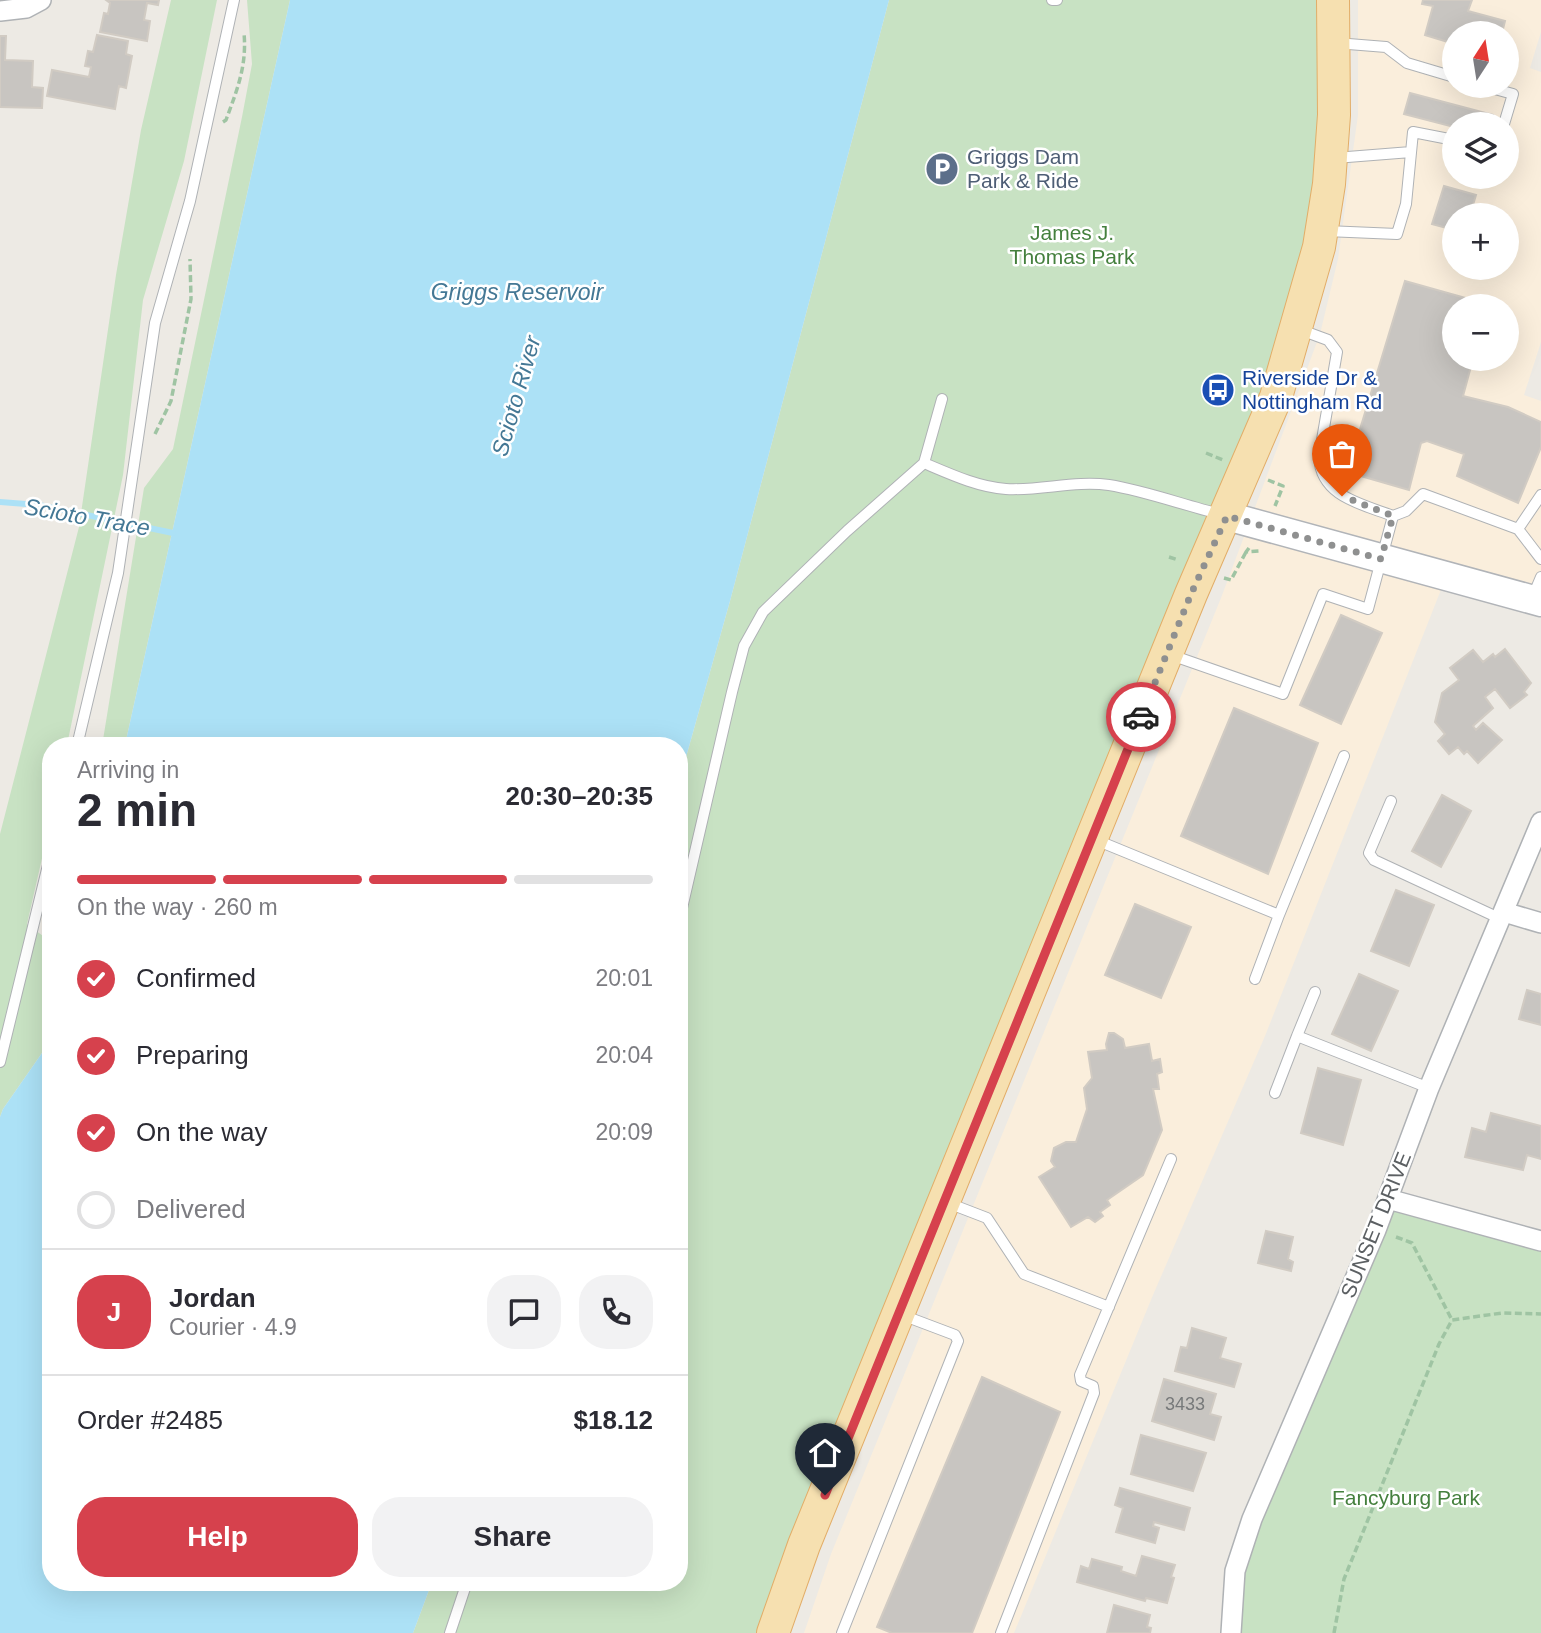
<!DOCTYPE html>
<html lang="en">
<head>
<meta charset="utf-8">
<style>
  body { margin:0; font-family:Helvetica,sans-serif; background:#f2f2f3; color:#2b2b33; height:100vh; display:flex; flex-direction:column; font-size:26px; white-space:nowrap }
  * { box-sizing:border-box; margin:0 }
  p { font-size:23px; color:#7c7c81 }
  .icon { flex:none; width:38px; height:38px; fill:none; stroke:currentColor; stroke-width:2; stroke-linecap:round; stroke-linejoin:round }
  .map { position:relative; flex:1; overflow:hidden }
  .sheet { position:absolute; left:42px; top:737px; width:646px; height:854px; display:flex; flex-direction:column; background:#fff; border-radius:28px; box-shadow:0 7px 28px #0002 }
  .sheet>* { flex:none }
  .needle { width:46px; rotate:12deg }
  .buttons { position:absolute; left:1442px; top:21px; display:grid; gap:14px }
  .buttons a { display:grid; place-items:center; width:77px; height:77px; border-radius:50%; background:#fff; box-shadow:0 7px 28px #0002; font-size:35px }
  .pin { position:absolute; display:grid; place-items:center; width:60px; height:60px; color:#fff; margin:-72px -30px; border-radius:50% 50% 50% 0; rotate:-45deg; box-shadow:0 0 7px #0007 }
  .pin .icon { rotate:45deg }
  .courier { position:absolute; display:grid; place-items:center; width:70px; height:70px; margin:-35px; border:5px solid #d6414d; border-radius:50%; background:#fff; color:#222; box-shadow:0 2px 9px #0007 }
  .summary em { font-style:normal; font-weight:600 }
  .summary div { display:flex; flex-direction:column-reverse }
  .summary { display:flex; align-items:center; justify-content:space-between; height:119px; padding:0 35px }
  h1 { font-size:46px; font-weight:600; line-height:52px }
  .bar { display:grid; grid-template-columns:repeat(4,1fr); gap:10px 7px; align-content:center; height:84px; padding:0 35px }
  .bar i { height:9px; border-radius:5px; background:#e1e1e2 }
  .bar .on { background:#d6414d }
  .bar p { grid-column:span 4 }
  .line { display:flex; align-items:center; gap:18px; padding:0 35px; border-top:2px solid #e1e1e2 }
  .line div { flex:1 }
  .round { display:grid; place-items:center; flex:none; width:74px; height:74px; border-radius:28px; background:#f2f2f3 }
  ol { padding:0 35px; list-style:none }
  li { display:flex; align-items:center; gap:21px; height:77px }
  li p { margin-inline-start:auto }
  li .icon { padding:7px; border-radius:50%; background:#d6414d; color:#fff; stroke-width:4 }
  li:last-child { color:#7c7c81 }
  li i { width:38px; height:38px; border:4px solid #e1e1e2; border-radius:50% }
  .primary-button { display:flex; gap:14px; margin-top:auto; padding:14px 35px }
  .primary-button a { flex:1; height:80px; border-radius:28px; background:#d6414d; color:#fff; font-size:28px; font-weight:600; line-height:80px; text-align:center }
  .primary-button a+a { background:#f2f2f3; color:#2b2b33 }
  .map>svg:first-child { display:block }
  .commercial { fill:#faeedc; fill-rule:evenodd }
  .green { fill:#c8e2c3 }
  .water { fill:#ace1f6 }
  .lines { fill:none; stroke-linecap:round; stroke-linejoin:round }
  .stream { stroke:#ace1f6; stroke-width:6 }
  .building { fill:#c8c5c1; stroke:#d1cbc3; stroke-width:2 }
  .lane-casing { stroke:#afb2b5; stroke-width:12 }
  .street-casing { stroke:#afb2b5; stroke-width:22 }
  .secondary-casing { stroke:#b1b4b8; stroke-width:31 }
  .primary-casing { stroke:#e2ad68; stroke-width:34 }
  .path { stroke:#9fc4a3; stroke-width:3.5; stroke-dasharray:7 3.5; stroke-linecap:butt }
  .lane { stroke:#fff; stroke-width:10 }
  .street { stroke:#fff; stroke-width:19 }
  .secondary { stroke:#fff; stroke-width:28 }
  .primary { stroke:#f6e0b0; stroke-width:32 }
  .done { stroke:#8f9090; stroke-width:7; stroke-dasharray:0 12.6 }
  .route { stroke:#d6414d; stroke-width:9 }
  .labels { text-anchor:middle; stroke-width:5; stroke-linejoin:round; paint-order:stroke }
  .number-label { font-size:18px; fill:#77797a }
  .service-label { font-size:21px; fill:#4e5e75; stroke:#fff; text-anchor:start }
  .park-label { font-size:21px; fill:#45803e; stroke:#fff }
  .transit-label { font-size:21px; fill:#164399; stroke:#fff; text-anchor:start }
  .street-label { font-size:21px; fill:#5c6063; stroke:#fff }
  .water-label { font-size:23px; font-style:italic; fill:#447895; stroke:#fff }
</style>
</head>
<body>
<div class="map">
<svg width="1541" height="1633" viewBox="0 0 1541 1633">
  <rect width="100%" height="100%" fill="#edeae4"/>
  <!-- commercial -->
  <path class="commercial" d="M1358,0h183v32l-11,36 11,4v270l-17,53 17,6v201l-95,-25 -181,459 -112,259 -139,338h-210l27,-79 390,-956 99,-264 18,-75 20,-144zM1454,33h53v53h-53zM1454,124h53v53h-53zM1454,215h53v53h-53zM1454,306h53v53h-53z"/>
  <!-- green -->
  <path class="green" d="M171,0h46l-33,161 -41,139 -20,175 -56,270 -16,1v73l-24,105 24,18v98l-48,69 -3,8v-283l79,-307 37,-252 25,-145z
    M247,0h43l-165,745 -23,1 42,-258 29,-39 69,-332 10,-53z
    M889,0h435l-5,247 -546,1386h-360l19,-51h247v-800l51,-181z
    M1388,1199l153,42v392h-310l4,-62z"/>
  <!-- water -->
  <path class="water" d="M290,0h599l-159,601 -51,181v-36l-554,-1z
    M51,1040v542h381l-19,51h-413v-516l3,-8z"/>
  <g class="lines">
    <!-- stream -->
    <path class="stream" d="M0,502l39,3 134,28"/>
  </g>
  <!-- building -->
  <path class="building" d="M106,0h53l-1,5 -11,-2 -3,17 6,1 -3,20 -47,-9 4,-19 4,1 2,-11z
    M1423,0h49l-4,11 37,10 -3,12h-48v17l-8,-2 2,-6 -23,-7 8,-29 -11,-2z
    M97,35l31,6 -2,13 6,2 -6,32 -7,-2 -4,23 -68,-13 5,-26 37,7 2,-10 -6,-1 3,-15 5,1z
    M0,36h6l-1,24 28,1 -1,26 11,1 -1,20 -42,-1z
    M1410,93l83,22 -3,9h-36v3l-50,-13z
    M1444,186l32,9 -6,20h-16v15l-22,-6z
    M1405,281l82,23v2h-33v53h19l-10,37 45,11 33,15v25l-23,56 -61,-27 7,-22 -37,-13 -6,2 -12,47 -62,-18z
    M1341,615l41,18 -41,91 -41,-19z
    M1505,649l26,34 -7,9 3,3 -17,13 -15,-19 -10,8 8,11 -20,18 3,4 7,-7 19,17 -24,23 -11,-12 -3,3 -6,-7 -9,7 -11,-13 7,-7 -10,-12 7,-29 17,-13 -9,-12 23,-18 10,12 10,-8 2,3z
    M1234,708l84,35 -50,131 -87,-38z
    M1442,795l29,16 -30,56 -29,-16z
    M1396,890l38,15 -25,61 -38,-15z
    M1135,904l56,23 -30,71 -56,-23z
    M1359,974l39,17 -27,60 -39,-17z
    M1527,990l14,4v31l-22,-6z
    M1109,1033h5l9,6 2,9 24,-4 3,17 8,-2 2,13 -5,2 2,15h-6l9,41 -19,45 -36,25 3,5 -10,7 3,4 -8,6 -7,-5 -17,10 -32,-50 16,-10 -4,-6 3,-13 12,-6h10l11,-33 -3,-21 8,-10 -4,-26 19,-2 -1,-6z
    M1318,1068l43,12 -18,65 -42,-12z
    M1491,1113l50,13v33l-14,-4 -4,15 -58,-13 7,-29 14,4z
    M1266,1231l27,6 -5,22 5,3 -2,9 -33,-8z
    M1192,1328l34,10 -6,20 21,6 -7,23 -59,-16 6,-24 6,1z
    M982,1377l78,35 -88,221h-80l-15,-6z
    M1164,1379l52,15 -6,20 11,3 -7,23 -62,-19z
    M1141,1435l65,18 -13,38 -62,-17z
    M1120,1488l70,20 -6,22 -30,-8 -1,4 6,2 -4,15 -39,-11 7,-24 -8,-3z
    M1142,1556l33,9 -4,12 3,1 -7,25 -21,-5 -1,3 -68,-19 4,-16 8,3 3,-10 30,8 -1,4 15,5z
    M1114,1605l36,10 -3,12 4,1 -1,5h-43z"/>
  <g class="lines">
    <defs>
      <path id="lane" d="M1052,0h5
        M1336,43l50,4 21,16 47,14
        M1484,86l29,8 -9,30
        M1335,158l76,-6
        M1326,231l71,3 9,-30 7,-72 41,8
        M1301,330l27,10 9,12 -18,105c2,40 43,47 74,59l13,-5 17,-17 95,35 23,-34
        M924,463c26,11 54,24 82,26 35,2 69,-9 103,-4 37,6 74,20 111,29
        M1518,529l23,30
        M1533,596l8,-19
        M1171,655l112,39 40,-100 45,15 25,-93
        M77,746l41,-173 37,-250 35,-122 44,-201
        M1391,801l-22,52 5,7 127,59
        M1096,840l183,75 65,-159
        M679,921l53,-229 12,-46 19,-34 84,-81 77,-68 18,-64
        M1255,979l24,-64
        M1297,1036l18,-44
        M0,1062l51,-209
        M1275,1093l22,-57 132,52
        M948,1203l39,15 37,56 85,33
        M450,1633l17,-51
        M842,1633l116,-292 -3,-6 -53,-20
        M1001,1633l93,-240 -1,-7 -12,-5 -1,-6 91,-216"/>
      <path id="street" d="M0,11l26,-3 15,-8
        M1504,912l37,11
        M1388,1199l153,42
        M1231,1633l4,-62 17,-52 124,-289 53,-142 112,-266"/>
      <path id="secondary" d="M1227,516l314,86"/>
      <path id="primary" d="M773,1633l31,-88 387,-951 85,-197 43,-150 10,-63 5,-69 -1,-115"/>
    </defs>
    <!-- lane casing -->
    <use href="#lane" class="lane-casing"/>
    <!-- street casing -->
    <use href="#street" class="street-casing"/>
    <!-- secondary casing -->
    <use href="#secondary" class="secondary-casing"/>
    <!-- primary casing -->
    <use href="#primary" class="primary-casing"/>
    <!-- path -->
    <path class="path" d="M223,122l3,-2c11,-30 21,-54 18,-87
      M155,434l16,-33 20,-102 -1,-40
      M1206,453l17,7
      M1268,480l15,6 -8,20
      M1249,548l-3,4 13,-1
      M1169,557l9,3
      M1224,578l7,2 15,-28
      M1396,1237l16,6 40,77
      M1334,1633l10,-54 95,-235 13,-24 50,-7 39,1"/>
    <!-- lane -->
    <use href="#lane" class="lane"/>
    <!-- street -->
    <use href="#street" class="street"/>
    <!-- secondary -->
    <use href="#secondary" class="secondary"/>
    <!-- primary -->
    <use href="#primary" class="primary"/>
  </g>
  <g class="lines">
    <!-- done -->
    <path class="done" d="M1141,717l50,-123 36,-78 154,43 12,-43 -51,-20"/>
    <!-- route -->
    <path class="route" d="M825,1495l316,-778"/>
  </g>
  <!-- icons -->
  <defs>
    <symbol id="parking-disc" viewBox="-11 -11 22 22"><circle r="9.5" fill="#5c6f8a" stroke="#fff"/><path d="M-3.5-5.5H1a3.5 3.5 0 0 1 0 7H-1V5.5H-3.5ZM-1-3.4V-.6H.8a1.4 1.4 0 0 0 0-2.8Z" fill="#fff"/></symbol>
    <symbol id="bus-disc" viewBox="-11 -11 22 22"><circle r="9.5" fill="#1a4fb4" stroke="#fff"/><path d="M-5-6H5V4H4V6H2V4H-2V6H-4V4H-5ZM-3.5-4V0h7V-4ZM-3.5 1.2v1.5H-2V1.2ZM2 1.2v1.5H3.5V1.2Z" fill="#fff"/></symbol>
  </defs>
  <g fill-rule="evenodd">
    <use href="#parking-disc" x="923" y="150" width="38" height="38"/>
    <use href="#bus-disc" x="1199" y="371" width="38" height="38"/>
  </g>
  <g class="labels">
    <!-- number labels -->
    <g class="number-label">
      <text x="1185" y="1410">3433</text>
    </g>
    <!-- service labels -->
    <g class="service-label">
      <text x="967" y="164">Griggs Dam<tspan x="967" dy="24">Park &amp; Ride</tspan></text>
    </g>
    <!-- park labels -->
    <g class="park-label">
      <text x="1072" y="240">James J.<tspan x="1072" dy="24">Thomas Park</tspan></text>
      <text x="1406" y="1505">Fancyburg Park</text>
    </g>
    <!-- transit labels -->
    <g class="transit-label">
      <text x="1242" y="385">Riverside Dr &amp;<tspan x="1242" dy="24">Nottingham Rd</tspan></text>
    </g>
    <!-- street labels -->
    <g class="street-label">
      <text transform="translate(1376 1225) rotate(-68)" y="7">SUNSET DRIVE</text>
    </g>
    <!-- water labels -->
    <g class="water-label">
      <text x="517" y="300">Griggs Reservoir</text>
      <text transform="translate(516 396) rotate(-74)" y="8">Scioto River</text>
      <text transform="translate(87 517) rotate(10)" y="8">Scioto Trace</text>
    </g>
  </g>
</svg>
<div class="buttons">
<a><svg class="needle" viewBox="-14 -14 28 28"><path d="M0-13l5 13h-10z" fill="#e53935"/><path d="M0 13l5-13h-10z" fill="#7c7c81"/></svg></a>
<a><svg class="icon" aria-label="layers" viewBox="0 0 24 24"><path d="M12 4l9 5-9 5-9-5zM3 14l9 5 9-5"/></svg></a>
<a>+</a>
<a>−</a>
</div>
<div class="pin" style="left:1342px;top:496px;background:#ea580c"><svg class="icon" aria-label="bag" viewBox="0 0 24 24"><path d="M5 8h14l-1 12H6zM9 8a3 3 0 0 1 6 0"/></svg></div>
<div class="pin" style="left:825px;top:1495px;background:#1f2937"><svg class="icon" aria-label="home" viewBox="0 0 24 24"><path d="M3 11l9-7 9 7M6 9v11h12V9"/></svg></div>
<div class="courier" style="left:1141px;top:717px"><svg class="icon" aria-label="car" viewBox="0 0 24 24"><path d="M5 17H2v-5l4-1 3-4h7l3 4 3 1v5h-3M9 17h6M6 11h13"/><circle cx="7" cy="17" r="2"/><circle cx="17" cy="17" r="2"/></svg></div>
<section class="sheet">
<div class="summary"><div><h1>2 min</h1><p>Arriving in</p></div><em>20:30–20:35</em></div>
<div class="bar"><i class="on"></i><i class="on"></i><i class="on"></i><i></i><p>On the way · 260 m</p></div>
<ol>
<li><svg class="icon" aria-label="check" viewBox="0 0 24 24"><path d="M5 12l5 5 9-10"/></svg>Confirmed<p>20:01</p></li>
<li><svg class="icon" aria-label="check" viewBox="0 0 24 24"><path d="M5 12l5 5 9-10"/></svg>Preparing<p>20:04</p></li>
<li><svg class="icon" aria-label="check" viewBox="0 0 24 24"><path d="M5 12l5 5 9-10"/></svg>On the way<p>20:09</p></li>
<li><i></i>Delivered</li>
</ol>
<div class="line" style="height:126px"><b class="round" style="background:#d6414d;color:#fff">J</b><div><b>Jordan</b><p>Courier · 4.9</p></div><a class="round"><svg class="icon" aria-label="chat" viewBox="0 0 24 24"><path d="M4 5h16v11H9l-5 4z"/></svg></a><a class="round"><svg class="icon" aria-label="phone" viewBox="0 0 24 24"><path d="M5 4h4l2 5-3 2q2 4 5 5l2-3 5 2v4C11 20 4 13 5 4z"/></svg></a></div>
<div class="line" style="height:91px"><div>Order #2485</div><b>$18.12</b></div>
<div class="primary-button"><a>Help</a><a>Share</a></div>
</section>
</div>
</body>
</html>
